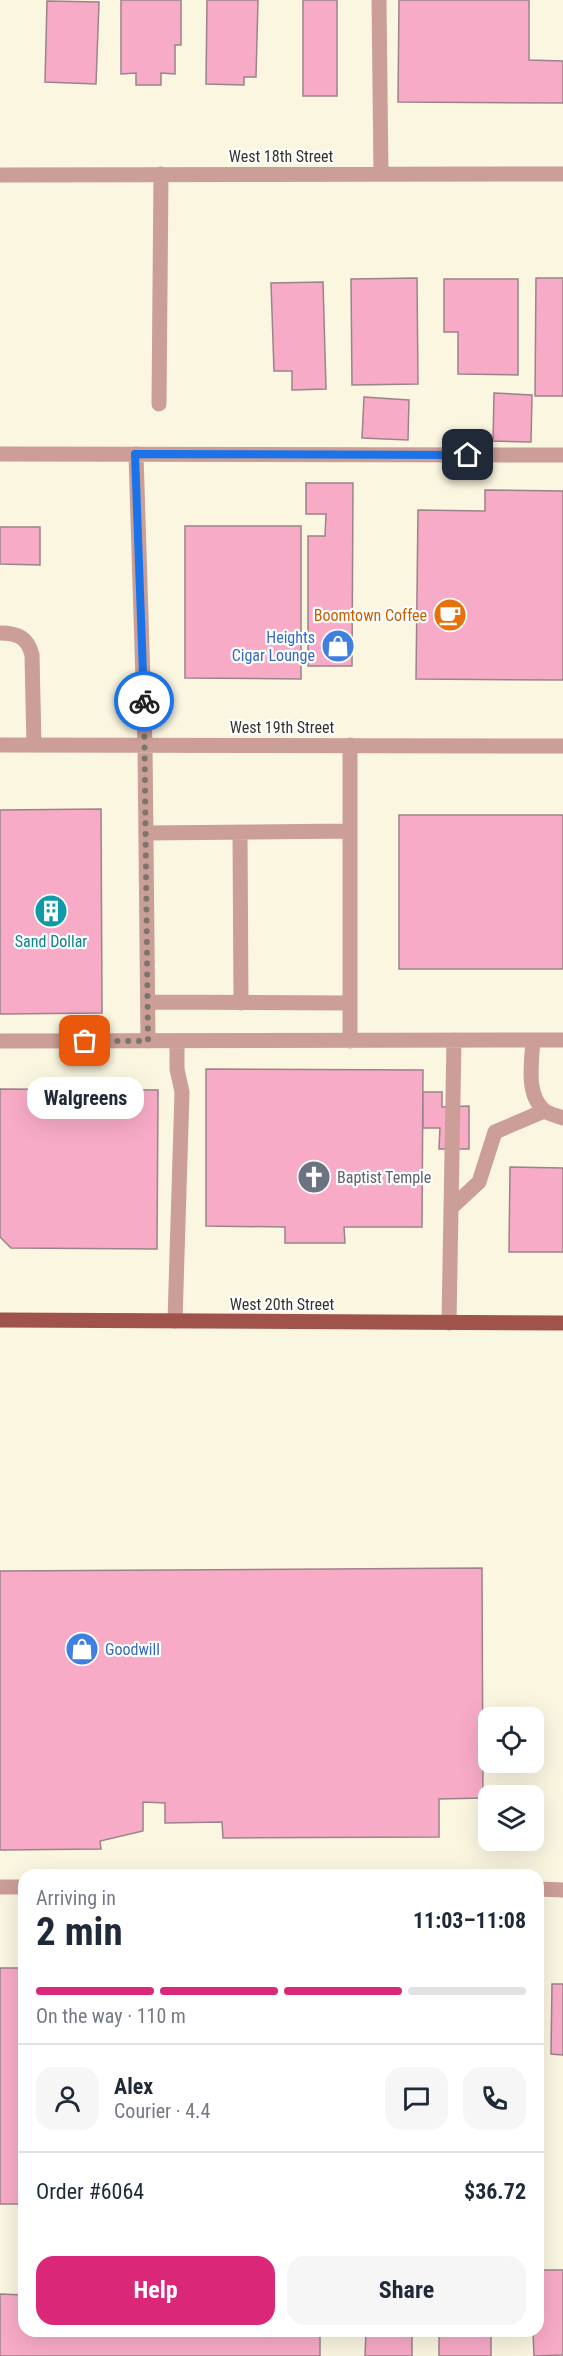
<!DOCTYPE html>
<html lang="en">
<head>
<meta charset="utf-8">
<style>
  body { margin:0; font-family:"Roboto Condensed",sans-serif; background:#f6f6f7; color:#1f2937; height:100vh; display:flex; flex-direction:column; font-size:22px; white-space:nowrap }
  * { box-sizing:border-box; margin:0 }
  p { font-size:20px; color:#747a83 }
  .icon { flex:none; width:33px; height:33px; fill:none; stroke:currentColor; stroke-width:2; stroke-linecap:round; stroke-linejoin:round }
  .map { position:relative; flex:1; overflow:hidden }
  .details { position:absolute; left:18px; top:1869px; width:526px; height:468px; display:flex; flex-direction:column; background:#fff; border-radius:18px; box-shadow:0 6px 24px #0002 }
  .details>* { flex:none }
  .fabs { position:absolute; left:478px; top:1707px; display:grid; gap:12px }
  .fabs a { display:grid; place-items:center; width:66px; height:66px; border-radius:12px; background:#fff; box-shadow:0 6px 24px #0002; font-size:30px }
  .pin { position:absolute; display:grid; place-items:center; width:51px; height:51px; color:#fff; margin:-26px; border-radius:12px; box-shadow:0 3px 9px #0006 }
  .courier { position:absolute; display:grid; place-items:center; width:60px; height:60px; margin:-30px; border:4px solid #1a73e8; border-radius:50%; background:#fff; color:#222; box-shadow:0 2px 8px #0007 }
  .bubble { position:absolute; height:42px; border-radius:18px; background:#fff; box-shadow:0 6px 24px #0002; font-size:20px; font-weight:700; line-height:42px; text-align:center }
  .head em { font-style:normal; font-weight:700 }
  .head div { display:flex; flex-direction:column-reverse }
  .head { display:flex; align-items:center; justify-content:space-between; height:102px; padding:0 18px }
  h1 { font-size:39px; font-weight:700; line-height:45px }
  .bar { display:grid; grid-template-columns:repeat(4,1fr); gap:9px 6px; align-content:center; height:72px; padding:0 18px }
  .bar i { height:8px; border-radius:4px; background:#e0e1e3 }
  .bar .active { background:#db2777 }
  .bar p { grid-column:span 4 }
  .line { display:flex; align-items:center; gap:15px; padding:0 18px; border-top:2px solid #e0e1e3 }
  .line div { flex:1 }
  .round { display:grid; place-items:center; flex:none; width:63px; height:63px; border-radius:18px; background:#f6f6f7 }
  .cta { display:flex; gap:12px; margin-top:auto; padding:12px 18px }
  .cta a { flex:1; height:69px; border-radius:18px; background:#db2777; color:#fff; font-size:24px; font-weight:700; line-height:69px; text-align:center }
  .cta a+a { background:#f6f6f7; color:#1f2937 }
  .map>svg:first-child { display:block }
  .building { fill:#f8abc7; stroke:#9a848c; stroke-width:1.5 }
  .lines { fill:none; stroke-linecap:round; stroke-linejoin:round }
  .minor { stroke:#cb9e97; stroke-width:15 }
  .major { stroke:#9f534a; stroke-width:15 }
  .done { stroke:#7a776a; stroke-width:6; stroke-dasharray:0 10.8 }
  .route { stroke:#1a73e8; stroke-width:8 }
  .labels { text-anchor:middle; stroke-width:4.5; stroke-linejoin:round; paint-order:stroke }
  .street-label { font-size:16px; fill:#35332b; stroke:#fff }
  .food-label { font-size:16px; fill:#c56008; stroke:#fff; text-anchor:end }
  .shop-label { font-size:16px; fill:#366cbe; stroke:#fff; text-anchor:end }
  .culture-label { font-size:16px; fill:#0d838f; stroke:#fff }
  .worship-label { font-size:16px; fill:#5b616d; stroke:#fff; text-anchor:start }
</style>
</head>
<body>
<div class="map">
<svg width="563" height="2356" viewBox="0 0 563 2356">
  <rect width="100%" height="100%" fill="#faf6e0"/>
  <!-- building -->
  <path class="building" d="M121,0h60v45h-6v29l-14,-1v12h-25v-12l-15,1z
    M207,0h51l-2,77h-12v8l-38,-1z
    M303,0h34v96h-34z
    M399,0h130v60l34,1v42l-165,-1z
    M47,1l52,1 -3,82 -51,-2z
    M417,278l1,106 -66,1 -1,-106z
    M536,278h27v118h-28z
    M444,279h74v96l-60,-1v-42h-14z
    M323,282l3,107 -34,1v-19h-18l-3,-88z
    M494,393l38,2 -1,47 -38,-1z
    M364,397l45,3 -1,40 -46,-2z
    M306,483h47l-1,183h-44v-130h17l1,-22h-20z
    M485,490l78,1v189l-147,-1 2,-169 67,1z
    M185,526h116v153l-116,-1z
    M0,527h40v38l-40,-1z
    M101,809l1,204 -102,1v-204z
    M399,815h164v154h-164z
    M206,1069l217,1 -1,157h-78l1,16h-60v-16l-79,-1z
    M0,1089l158,1 -1,159 -146,-1 -11,-11z
    M423,1092h19v15l27,-1v43h-30l1,-21h-17z
    M510,1167l53,1v84h-54z
    M482,1568l1,230 -44,1v38l-216,1 -1,-16 -57,1v-20l-22,-1v29l-43,10 1,8 -101,1v-279z
    M0,1968h24v236h-24z
    M552,1984h11v71l-12,-1z
    M538,2270h25v85l-29,1 -1,-25h5z
    M0,2294l24,1v36h296v25h-320z
    M366,2331h46v25h-47z
    M439,2331h52v25h-52z"/>
  <g class="lines">
    <!-- minor -->
    <path class="minor" d="M379,0l2,174
      M0,175l563,-1
      M159,404l2,-230
      M0,454l563,1
      M136,454l9,291 3,296
      M0,633c18,0 28,5 32,22l2,90
      M0,745l563,1
      M350,745v296
      M240,832l1,171
      M146,833l204,-2
      M148,1002l202,1
      M533,1040c-1,22 -8,55 12,71 4,3 13,5 18,7
      M0,1041l563,-1
      M451,1208l28,-26 16,-50 49,-21
      M175,1321l7,-229 -5,-23v-27
      M449,1323l5,-283
      M0,1887h24
      M538,1889l25,1"/>
    <!-- major -->
    <path class="major" d="M0,1320l563,3"/>
  </g>
  <g class="lines">
    <!-- done -->
    <path class="done" d="M85,1041h63l-4,-340"/>
    <!-- route -->
    <path class="route" d="M144,701l-9,-247 333,1"/>
  </g>
  <!-- icons -->
  <defs>
    <symbol id="cafe-disc" viewBox="-11 -11 22 22"><circle r="9.5" fill="#e8710a" stroke="#fff"/><path d="M-5.5-4.5H6V0H3Q3 3.5 0 3.5H-2.5Q-5.5 3.5-5.5 0ZM3-3.2v2h1.7v-2ZM-6 4.5H4V6H-6Z" fill="#fff"/></symbol>
    <symbol id="shop-disc" viewBox="-11 -11 22 22"><circle r="9.5" fill="#3f7fe0" stroke="#fff"/><path d="M-5-2.5h2.3a2.7 3.5 0 0 1 5.4 0H5L5.5 6h-11ZM-1.5-2.5h3a1.5 2.3 0 0 0-3 0Z" fill="#fff"/></symbol>
    <symbol id="building-disc" viewBox="-11 -11 22 22"><circle r="9.5" fill="#0f9aa8" stroke="#fff"/><path d="M-4-6H4V6H1V3H-1V6H-4ZM-2.5-4.3h1.7v1.8h-1.7ZM.8-4.3h1.7v1.8H.8ZM-2.5-1h1.7V.8h-1.7ZM.8-1h1.7V.8H.8Z" fill="#fff"/></symbol>
    <symbol id="church-disc" viewBox="-11 -11 22 22"><circle r="9.5" fill="#6b7280" stroke="#fff"/><path d="M-1.2-6h2.4v3.5h3.3v2.4h-3.3V6h-2.4V-.1h-3.3v-2.4h3.3Z" fill="#fff"/></symbol>
  </defs>
  <g fill-rule="evenodd">
    <use href="#cafe-disc" x="431" y="596" width="38" height="38"/>
    <use href="#shop-disc" x="319" y="627" width="38" height="38"/>
    <use href="#building-disc" x="32" y="892" width="38" height="38"/>
    <use href="#church-disc" x="295" y="1158" width="38" height="38"/>
    <use href="#shop-disc" x="63" y="1630" width="38" height="38"/>
  </g>
  <g class="labels">
    <!-- street labels -->
    <g class="street-label">
      <text x="281" y="162">West 18th Street</text>
      <text x="282" y="733">West 19th Street</text>
      <text x="282" y="1310">West 20th Street</text>
    </g>
    <!-- food labels -->
    <g class="food-label">
      <text x="427" y="621">Boomtown Coffee</text>
    </g>
    <!-- shop labels -->
    <g class="shop-label">
      <text x="315" y="643">Heights<tspan x="315" dy="18">Cigar Lounge</tspan></text>
      <text x="105" y="1655" text-anchor="start">Goodwill</text>
    </g>
    <!-- culture labels -->
    <g class="culture-label">
      <text x="51" y="947">Sand Dollar</text>
    </g>
    <!-- worship labels -->
    <g class="worship-label">
      <text x="337" y="1183">Baptist Temple</text>
    </g>
  </g>
</svg>
<div class="fabs">
<a><svg class="icon" aria-label="locate" viewBox="0 0 24 24"><circle cx="12" cy="12" r="6"/><path d="M12 2v4M12 18v4M2 12h4M18 12h4"/></svg></a>
<a><svg class="icon" aria-label="layers" viewBox="0 0 24 24"><path d="M12 4l9 5-9 5-9-5zM3 14l9 5 9-5"/></svg></a>
</div>
<div class="pin" style="left:85px;top:1041px;background:#ea580c"><svg class="icon" aria-label="bag" viewBox="0 0 24 24"><path d="M5 8h14l-1 12H6zM9 8a3 3 0 0 1 6 0"/></svg></div>
<div class="pin" style="left:468px;top:455px;background:#1f2937"><svg class="icon" aria-label="home" viewBox="0 0 24 24"><path d="M3 11l9-7 9 7M6 9v11h12V9"/></svg></div>
<div class="courier" style="left:144px;top:701px"><svg class="icon" aria-label="bike" viewBox="0 0 24 24"><circle cx="6" cy="16" r="4"/><circle cx="18" cy="16" r="4"/><path d="M6 16l4-8h5l3 8M10 8l3 8H6M13 5h3"/></svg></div>
<div class="bubble" style="left:27px;top:1077px;width:117px">Walgreens</div>
<section class="details">
<div class="head"><div><h1>2 min</h1><p>Arriving in</p></div><em>11:03–11:08</em></div>
<div class="bar"><i class="active"></i><i class="active"></i><i class="active"></i><i></i><p>On the way · 110 m</p></div>
<div class="line" style="height:108px"><a class="round"><svg class="icon" aria-label="person" viewBox="0 0 24 24"><circle cx="12" cy="8" r="4"/><path d="M4 21q1-7 8-7t8 7"/></svg></a><div><b>Alex</b><p>Courier · 4.4</p></div><a class="round"><svg class="icon" aria-label="chat" viewBox="0 0 24 24"><path d="M4 5h16v11H9l-5 4z"/></svg></a><a class="round"><svg class="icon" aria-label="phone" viewBox="0 0 24 24"><path d="M5 4h4l2 5-3 2q2 4 5 5l2-3 5 2v4C11 20 4 13 5 4z"/></svg></a></div>
<div class="line" style="height:78px"><div>Order #6064</div><b>$36.72</b></div>
<div class="cta"><a>Help</a><a>Share</a></div>
</section>
</div>
</body>
</html>
